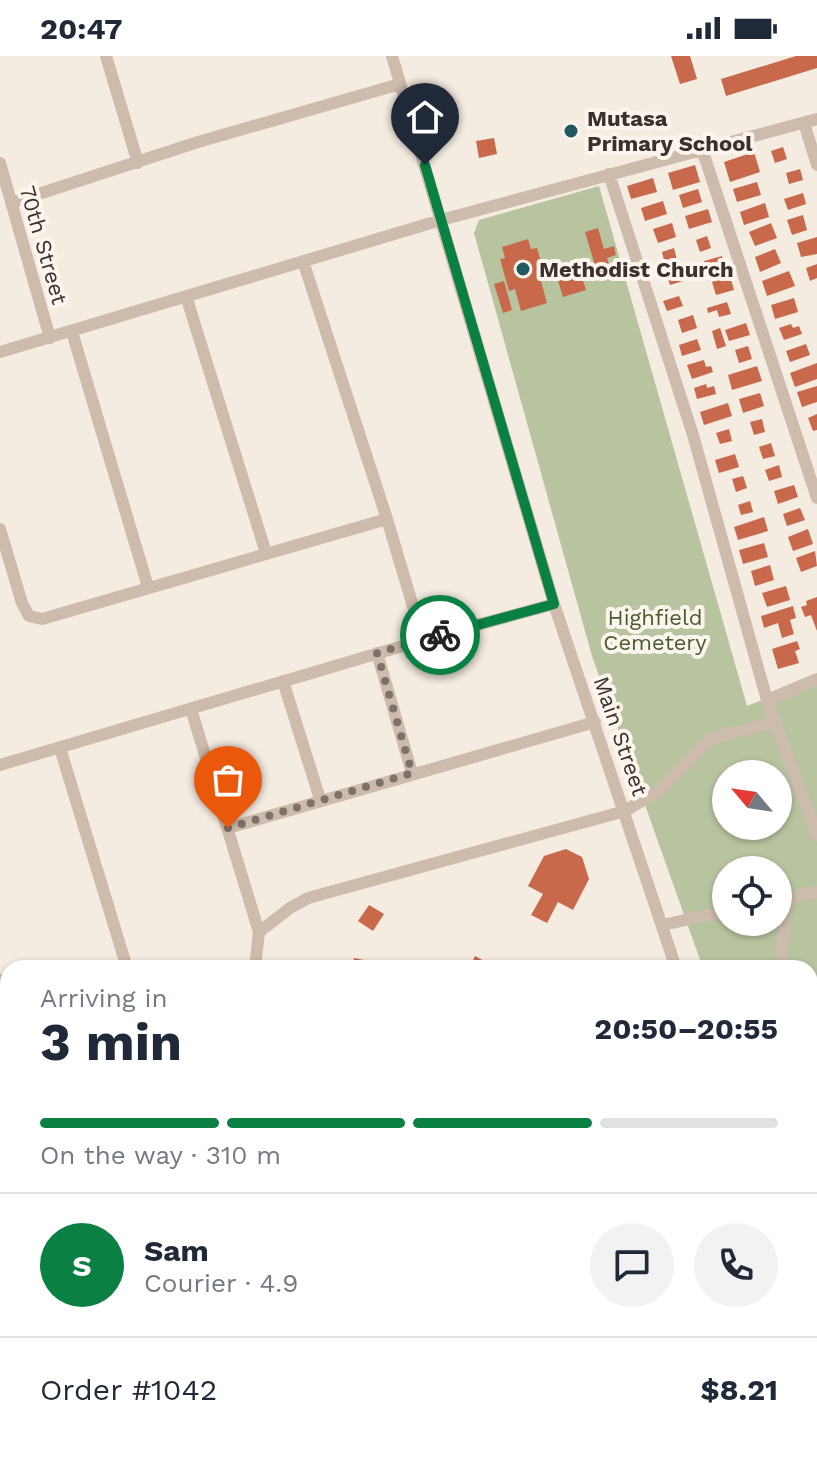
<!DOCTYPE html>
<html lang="en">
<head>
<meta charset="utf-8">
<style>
  body { margin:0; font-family:"Work Sans",sans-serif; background:#f2f2f3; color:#1f2937; height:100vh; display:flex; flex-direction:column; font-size:30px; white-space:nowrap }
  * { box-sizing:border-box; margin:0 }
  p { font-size:26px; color:#747a83 }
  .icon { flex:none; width:44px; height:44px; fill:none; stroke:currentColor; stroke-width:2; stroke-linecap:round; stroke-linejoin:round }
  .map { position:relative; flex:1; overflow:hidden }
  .sheet { position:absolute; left:0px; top:904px; width:818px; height:498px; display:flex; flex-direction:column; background:#fff; border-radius:24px 24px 0 0; box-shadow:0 2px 6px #0004 }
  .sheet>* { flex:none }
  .needle { width:52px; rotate:299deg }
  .fabs { position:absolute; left:712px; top:704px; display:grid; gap:16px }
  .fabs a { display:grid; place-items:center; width:80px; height:80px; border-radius:50%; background:#fff; box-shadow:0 2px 6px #0004; font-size:40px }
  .pin { position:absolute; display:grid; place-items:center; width:68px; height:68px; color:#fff; margin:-82px -34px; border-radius:50% 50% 50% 0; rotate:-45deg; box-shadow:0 0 8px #0007 }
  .pin .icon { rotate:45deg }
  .courier { position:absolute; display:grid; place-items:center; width:80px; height:80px; margin:-40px; border:6px solid #0b8043; border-radius:50%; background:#fff; color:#222; box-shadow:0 2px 10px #0007 }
  .summary em { font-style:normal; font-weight:700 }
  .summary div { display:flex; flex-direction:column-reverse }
  .summary { display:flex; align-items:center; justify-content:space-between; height:136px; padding:0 40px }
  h1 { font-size:52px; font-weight:700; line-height:60px }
  .bar { display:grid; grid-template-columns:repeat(4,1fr); gap:12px 8px; align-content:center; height:96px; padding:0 40px }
  .bar i { height:10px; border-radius:6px; background:#e0e1e3 }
  .bar .selected { background:#0b8043 }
  .bar p { grid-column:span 4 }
  .line { display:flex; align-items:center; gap:20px; padding:0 40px; border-top:2px solid #e0e1e3 }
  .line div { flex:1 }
  .round { display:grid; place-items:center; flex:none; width:84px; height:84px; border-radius:42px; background:#f2f2f3 }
  .status { display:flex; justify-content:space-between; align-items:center; height:56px; padding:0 40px; background:#fff; direction:ltr }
  .status svg { height:22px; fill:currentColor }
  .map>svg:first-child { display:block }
  .green { fill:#b8c4a0; fill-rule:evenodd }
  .building { fill:#c8694b }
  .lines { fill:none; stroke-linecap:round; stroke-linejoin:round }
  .minor { stroke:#cdbbac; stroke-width:12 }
  .done { stroke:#7c716b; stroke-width:8; stroke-dasharray:0 14.4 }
  .route { stroke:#0b8043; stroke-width:10 }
  .poi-dot { fill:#1f5a5e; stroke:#fbf5ee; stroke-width:3 }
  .labels { text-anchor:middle; stroke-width:8; stroke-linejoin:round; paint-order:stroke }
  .poi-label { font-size:22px; font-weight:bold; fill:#3b302b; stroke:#fbf5ee; text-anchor:start }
  .street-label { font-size:22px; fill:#3b302b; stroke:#fbf5ee }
  .park-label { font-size:22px; fill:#4a5a2e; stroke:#fbf5ee }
</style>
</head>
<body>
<div class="status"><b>20:47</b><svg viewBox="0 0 49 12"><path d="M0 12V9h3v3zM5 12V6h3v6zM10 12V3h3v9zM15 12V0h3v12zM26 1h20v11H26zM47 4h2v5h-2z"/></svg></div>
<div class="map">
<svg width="817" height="1401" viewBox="0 0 817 1401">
  <rect width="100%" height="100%" fill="#f4ebe1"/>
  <!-- green -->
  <path class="green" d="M599,130l148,520 70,-28v576l-7,-15v-271h-107l-111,-312 -118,-423 5,-13zM726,718h52v52h-52zM726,814h52v52h-52z"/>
  <!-- building -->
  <path class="building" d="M671,0h19l7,23 -17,5z
    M796,0h21v12l-91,28 -5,-17z
    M494,82l3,16 -18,4 -3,-17z
    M783,91l4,12 -12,4 -4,-12z
    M754,96l6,20 -30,10 -6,-20z
    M695,109l5,17 -27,8 -5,-17z
    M800,113l3,11 -14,4 -3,-11z
    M653,122l4,14 -26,7 -4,-13z
    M757,126l4,13 -24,7 -4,-13z
    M698,133l4,13 -19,6 -4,-13z
    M803,137l3,11 -18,6 -4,-11z
    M663,145l4,13 -22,7 -4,-13z
    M765,147l4,14 -25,8 -4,-13z
    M708,153l4,13 -23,7 -4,-13z
    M803,159l4,15 -15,5 -5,-15z
    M672,167l4,14 -18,6 -5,-14z
    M771,167l6,15 -22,8 -6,-14z
    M598,172l6,21 10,-3 2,9 -9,3 2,6 -13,5 -11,-37z
    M707,180l4,12 -11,4 -4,-12z
    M817,181v17l-16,3 -4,-14z
    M528,183l3,10 6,-1 9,31 -5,2 6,22 -26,8 -6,-22 -6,2 -9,-32 5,-1 -3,-11z
    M674,192l3,12 -12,4 -3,-12z
    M775,193l6,14 -21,9 -5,-15z
    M722,200l3,12 -17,5 -4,-12z
    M817,208v14l-7,3 -4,-13z
    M680,215l3,10 -13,4 -3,-10z
    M789,215l6,15 -28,10 -5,-15z
    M581,218l5,16 -23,7 -5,-16z
    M730,220l4,14 -18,5 -4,-13z
    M504,225l8,29 -9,3 -9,-29z
    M679,240l4,10 -16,5 -4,-10z
    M794,242l4,14 -23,7 -4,-14z
    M727,246l4,12 -12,3 -2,-7 -9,3 -1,-5z
    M693,259l4,13 -15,5 -4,-13z
    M746,267l4,12 -21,6 -4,-11z
    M791,268l2,4 6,-2 3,8 -18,6 -5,-12z
    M720,272l6,18 -9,3 -5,-18z
    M697,283l4,11 -19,6 -3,-11z
    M806,288l4,11 -20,7 -4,-11z
    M748,290l4,13 -13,4 -4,-13z
    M704,304l2,7 5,-1 2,6 -21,7 -5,-14z
    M817,307v16l-22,8 -5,-14z
    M757,310l5,15 -30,9 -4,-15z
    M706,328l1,4 7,-2 2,8 -19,5 -3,-11z
    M817,330v16l-15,5 -5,-15z
    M760,337l4,13 -21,7 -4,-14z
    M728,347l4,13 -28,9 -4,-13z
    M817,358v16l-4,1 -5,-13z
    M762,363l3,13 -11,3 -4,-13z
    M729,373l3,12 -12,3 -4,-11z
    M771,387l4,13 -12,3 -4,-12z
    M735,398l4,13 -20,6 -4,-13z
    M779,409l3,12 -13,4 -4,-11z
    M743,420l4,12 -11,4 -4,-13z
    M794,429l4,12 -20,7 -4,-13z
    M750,445l3,11 -12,3 -3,-10z
    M800,452l5,12 -18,6 -4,-12z
    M764,461l4,14 -30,9 -4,-13z
    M808,473l5,15 -20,7 -5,-14z
    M764,487l4,14 -25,7 -4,-14z
    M815,495l2,15 -16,6 -5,-14z
    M770,509l4,15 -19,6 -4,-15z
    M786,530l4,14 -23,7 -5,-14z
    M817,541v34l-6,-16 -6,2 -4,-10 6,-2 -1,-4z
    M793,550l3,12 -6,2 4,14 -12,4 -4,-15 -14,5 -3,-12z
    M797,585l3,8 -5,2 4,12 -21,6 -6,-20z
    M566,793l16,8 7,22 -16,31 -15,-8 -11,21 -16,-8 12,-21 -15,-8 16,-30z
    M369,849l15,9 -11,17 -15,-10z
    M475,900l22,12h-28z
    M354,902l20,4 -1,6h-21z"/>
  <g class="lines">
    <!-- minor -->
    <path class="minor" d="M106,0l32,107
      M392,0l162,548 122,364
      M804,67l13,42
      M702,93l115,349
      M0,107l50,175
      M609,118l84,261 74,265 50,135
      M11,147l187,-61 202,-58
      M303,205l84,258 36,121
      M186,240l80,257
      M72,276l76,255
      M0,296l441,-132 376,-101
      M0,473l22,74 7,13 13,3 345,-100
      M377,597l35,120
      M283,625l37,118
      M767,644l50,-21
      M191,653l68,223 -4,36
      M60,692l67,220
      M0,709l423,-125 131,-36
      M228,772l367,-106
      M778,844l39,-8
      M663,869l63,-14
      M259,876l31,-24 18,-10 317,-87 35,-21 50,-51 65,-17
      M786,912l-5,-14 7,-56
      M0,924l8,28
      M810,978l7,20
      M0,1108l8,-18
      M0,1218l8,4
      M0,1363l8,-16
      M794,1394l1,7
      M21,1401l11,-7
      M187,1401l4,-7
      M298,1401l4,-7"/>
  </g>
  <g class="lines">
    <!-- done -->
    <path class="done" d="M228,772l184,-55 -35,-120 63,-18"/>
    <!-- route -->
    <path class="route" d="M425,109l129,439 -114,31"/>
  </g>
  <!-- markers -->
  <g class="poi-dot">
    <circle cx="571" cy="75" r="8"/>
    <circle cx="523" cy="213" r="8"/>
  </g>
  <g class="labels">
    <!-- poi labels -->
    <g class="poi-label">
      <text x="587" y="70">Mutasa<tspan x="587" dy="25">Primary School</tspan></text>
      <text x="539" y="221">Methodist Church</text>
    </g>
    <!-- street labels -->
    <g class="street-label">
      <text transform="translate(44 189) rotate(74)" y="8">70th Street</text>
      <text transform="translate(621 680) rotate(71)" y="8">Main Street</text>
    </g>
    <!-- park labels -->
    <g class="park-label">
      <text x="655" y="569">Highfield<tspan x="655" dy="25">Cemetery</tspan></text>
    </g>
  </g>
</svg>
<div class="fabs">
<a><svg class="needle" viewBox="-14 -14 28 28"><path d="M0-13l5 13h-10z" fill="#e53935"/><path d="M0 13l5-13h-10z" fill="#747a83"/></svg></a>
<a><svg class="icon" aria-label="locate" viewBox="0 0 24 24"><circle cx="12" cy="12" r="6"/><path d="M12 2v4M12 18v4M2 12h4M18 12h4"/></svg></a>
</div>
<div class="pin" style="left:228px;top:772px;background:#ea580c"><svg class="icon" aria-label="bag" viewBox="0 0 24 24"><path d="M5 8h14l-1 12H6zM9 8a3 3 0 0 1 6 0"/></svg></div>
<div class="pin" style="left:425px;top:109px;background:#1f2937"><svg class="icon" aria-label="home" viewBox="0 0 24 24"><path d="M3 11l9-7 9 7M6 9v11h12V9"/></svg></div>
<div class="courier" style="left:440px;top:579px"><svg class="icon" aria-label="bike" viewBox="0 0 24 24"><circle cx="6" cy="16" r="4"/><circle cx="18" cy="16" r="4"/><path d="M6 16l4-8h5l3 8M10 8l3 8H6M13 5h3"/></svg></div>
<section class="sheet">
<div class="summary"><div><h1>3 min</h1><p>Arriving in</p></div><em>20:50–20:55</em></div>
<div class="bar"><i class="selected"></i><i class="selected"></i><i class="selected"></i><i></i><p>On the way · 310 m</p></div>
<div class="line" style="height:144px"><b class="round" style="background:#0b8043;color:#fff">S</b><div><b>Sam</b><p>Courier · 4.9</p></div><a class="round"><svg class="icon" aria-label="chat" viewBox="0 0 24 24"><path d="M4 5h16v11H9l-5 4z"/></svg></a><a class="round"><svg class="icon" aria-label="phone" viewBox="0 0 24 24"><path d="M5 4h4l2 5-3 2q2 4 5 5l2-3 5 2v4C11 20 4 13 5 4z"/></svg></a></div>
<div class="line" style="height:104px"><div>Order #1042</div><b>$8.21</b></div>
</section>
</div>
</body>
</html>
